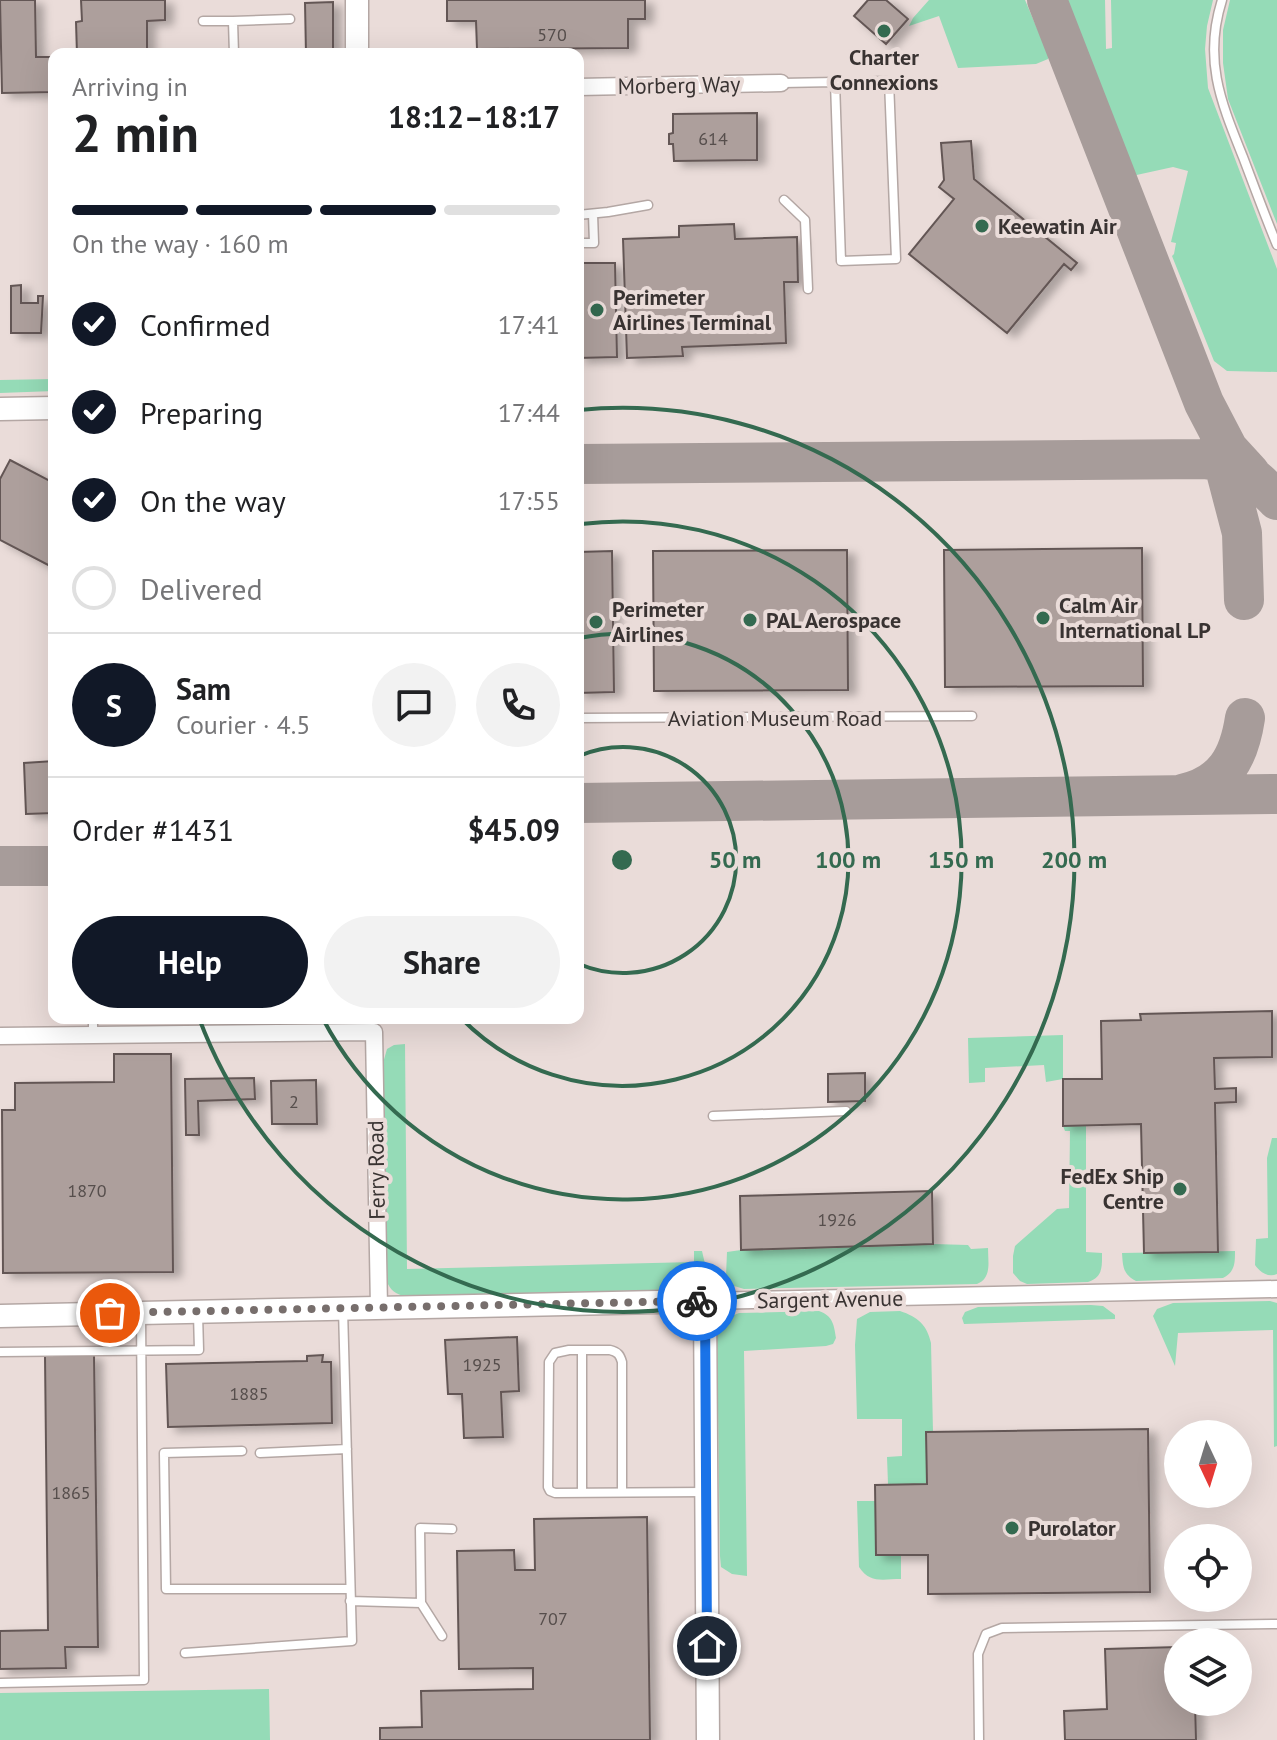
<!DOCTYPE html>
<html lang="en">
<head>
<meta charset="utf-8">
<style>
  body { margin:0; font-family:"PT Sans",sans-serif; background:#f2f2f2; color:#202124; height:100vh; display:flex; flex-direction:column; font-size:30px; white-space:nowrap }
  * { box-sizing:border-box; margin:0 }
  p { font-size:26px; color:#757577 }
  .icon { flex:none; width:44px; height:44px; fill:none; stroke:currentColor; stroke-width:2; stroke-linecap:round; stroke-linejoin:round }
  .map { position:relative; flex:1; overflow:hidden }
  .panel { position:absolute; left:48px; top:48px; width:536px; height:976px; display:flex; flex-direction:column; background:#fff; border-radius:16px; box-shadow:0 8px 32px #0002 }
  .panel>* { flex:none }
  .needle { width:52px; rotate:176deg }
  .fabs { position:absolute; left:1164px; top:1420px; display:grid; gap:16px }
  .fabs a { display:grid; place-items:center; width:88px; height:88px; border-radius:50%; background:#fff; box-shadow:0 8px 32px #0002; font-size:40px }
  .pin { position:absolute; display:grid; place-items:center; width:68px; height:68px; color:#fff; margin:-34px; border:4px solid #fff; border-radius:50%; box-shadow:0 2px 8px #0007 }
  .courier { position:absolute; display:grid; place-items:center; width:80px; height:80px; margin:-40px; border:6px solid #1a73e8; border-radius:50%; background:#fff; color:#222; box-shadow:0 2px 10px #0007 }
  .headline em { font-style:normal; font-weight:700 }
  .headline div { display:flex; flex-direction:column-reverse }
  .headline { display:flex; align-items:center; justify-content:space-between; height:136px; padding:0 24px }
  h1 { font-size:52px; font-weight:700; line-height:60px }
  .bar { display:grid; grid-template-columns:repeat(4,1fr); gap:12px 8px; align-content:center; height:96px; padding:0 24px }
  .bar i { height:10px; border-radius:6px; background:#e0e0e0 }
  .bar .selected { background:#111827 }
  .bar p { grid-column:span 4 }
  .line { display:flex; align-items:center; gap:20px; padding:0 24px; border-top:2px solid #e0e0e0 }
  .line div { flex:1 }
  .round { display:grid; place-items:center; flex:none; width:84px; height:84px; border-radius:42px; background:#f2f2f2 }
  ol { padding:0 24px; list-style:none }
  li { display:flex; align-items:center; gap:24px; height:88px }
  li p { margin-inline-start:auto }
  li .icon { padding:8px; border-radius:50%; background:#111827; color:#fff; stroke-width:4 }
  li:last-child { color:#757577 }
  li i { width:44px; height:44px; border:4px solid #e0e0e0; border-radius:50% }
  .button { display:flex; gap:16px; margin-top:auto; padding:16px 24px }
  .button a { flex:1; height:92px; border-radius:48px; background:#111827; color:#fff; font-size:32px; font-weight:700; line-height:92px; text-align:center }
  .button a+a { background:#f2f2f2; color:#202124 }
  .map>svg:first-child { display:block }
  .green { fill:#95dbb7 }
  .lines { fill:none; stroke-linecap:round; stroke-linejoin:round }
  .taxiway { stroke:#a79c9a; stroke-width:40 }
  .building { fill:#ad9f9c; stroke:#645755; stroke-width:2; filter:url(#shadow) }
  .lane-casing { stroke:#b4a7a4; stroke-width:11 }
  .street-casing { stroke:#b4a7a4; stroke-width:19 }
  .secondary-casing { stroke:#b4a7a4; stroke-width:25 }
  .lane { stroke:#fff; stroke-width:8 }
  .street { stroke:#fff; stroke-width:16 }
  .secondary { stroke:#fff; stroke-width:22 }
  .done { stroke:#776e6c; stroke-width:8; stroke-dasharray:0 14.4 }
  .route { stroke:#1a73e8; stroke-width:10 }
  .ring { fill:none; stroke:#346a50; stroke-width:4 }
  .poi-dot { fill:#346a50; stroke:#eadcd9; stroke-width:3 }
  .labels { text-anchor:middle; stroke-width:8; stroke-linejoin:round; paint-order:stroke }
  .number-label { font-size:18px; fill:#564e4c }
  .poi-label { font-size:22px; font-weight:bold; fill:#393332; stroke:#eadcd9; text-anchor:start }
  .street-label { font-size:22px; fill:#393332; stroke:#eadcd9 }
  .centre { fill:#346a50; stroke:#eadcd9; stroke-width:4 }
  .ring-label { font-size:24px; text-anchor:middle; font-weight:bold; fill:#346a50; stroke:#eadcd9; stroke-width:8; stroke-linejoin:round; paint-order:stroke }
</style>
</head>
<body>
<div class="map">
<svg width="1277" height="1740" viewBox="0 0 1277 1740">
  <defs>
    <filter id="shadow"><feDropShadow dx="8" dy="4.5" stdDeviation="4" flood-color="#0004"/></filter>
  </defs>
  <rect width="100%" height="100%" fill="#eadcd9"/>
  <!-- green -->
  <path class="green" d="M929,0h96l23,54v5l-12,5 -78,4 -19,-52 -30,10 4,-8z
    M1064,0h41l1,49 6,-1 -1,-48h102l-6,26 -2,23 3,39 69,181v103l-50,-1 -13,-10 -42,-105 2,-2 2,-11 -5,-1 17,-71 -15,-4 -41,9z
    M1230,0h47v224l-49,-125 -5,-36v-33z
    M54,379v12l-54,2v-13z
    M1063,1035v44l-17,3 -2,-17 -59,3v14l-16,1 -1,-45z
    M405,1044l2,225 287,-7v-11h8l6,26 -6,10 -9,2 -290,7c-11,-4 -14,-8 -18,-19l-2,-214 4,-14 7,-4z
    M1063,1126h23v126l16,1c0,14 1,24 -14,29l-61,2 -7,-3 -7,-8v-17l2,-10 42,-37 12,-1 1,-77h-5z
    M1272,1138h5v136c-9,4 -17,-2 -22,-9l1,-26 12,-1 -1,-80z
    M933,1244l35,1 3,4 17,-1c0,14 4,30 -11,36l-233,5 -13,-4 -5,-9 1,-24 14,-2z
    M1235,1251c0,12 0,21 -12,27l-87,3c-13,-7 -13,-14 -14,-28z
    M1270,1301l7,2v143l-3,1 -1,-117 -95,3 -3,33 -22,-50 4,-7 16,-6z
    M1091,1305l12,1 12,9v4l-151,5 -2,-6 3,-6 13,-5z
    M819,1311c14,5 15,14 17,27l-3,6 -7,2 -82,5 3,225 -15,-2 -11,-7 -1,-11 -3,-222c5,-12 10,-16 22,-21z
    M900,1311c18,6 27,14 31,32l2,89h-7l1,52h-39l-1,-27 15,-1v-37h-45l-2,-74 2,-26 13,-7z
    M857,1501h18l2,54 24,1v23c-18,0 -31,5 -42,-12z
    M269,1689l1,51h-270v-47z"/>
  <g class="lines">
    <!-- taxiway -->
    <path class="taxiway" d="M1047,0l157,403 24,46 22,24
      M1219,445l23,88 2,67
      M578,464l627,-5c37,4 47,16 72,41
      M1182,794c42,-9 57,-36 63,-76
      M578,803l699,-9
      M0,866h54"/>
  </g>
  <!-- building -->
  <path class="building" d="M0,0h35l1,57h18v35l-52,1z
    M81,0h84v20l-18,1v33h-70l-1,-32 6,-1z
    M447,0h198v19h-17v29l-151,1 -1,-28h-29z
    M868,0h18l22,19 -22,25 -32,-28z
    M333,2v52h-27l-1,-51z
    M757,113v47l-83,1 -1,-17h-4v-10l4,-1v-19z
    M971,141l3,38 103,84 -6,7 -7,-6 -57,69 -98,-79 45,-55 -15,-12 5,-7 -3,-37z
    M734,224l1,15 62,-2 1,45h-14l2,61 -104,4 1,9 -56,2 -4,-119 56,-2v-11z
    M578,263h37l2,94 -39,1z
    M21,285v18h17v-7h5l-2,37h-30v-47z
    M10,460l44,23v85l-54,-28v-61z
    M1142,548l1,138 -198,1 -1,-137z
    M847,550l1,140 -194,1 -1,-140z
    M612,551l2,141 -36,1v-141z
    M54,761v52l-28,1 -2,-51z
    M1272,1011v46l-58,1 1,31 21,-1v14l-21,1 3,149 -74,1 -3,-129 -78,2v-47h39l-1,-58 40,-1 -1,-6z
    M114,1054h57l2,218 -170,1 -1,-163h13v-27l99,-1z
    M865,1073v28l-37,1v-28z
    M254,1078l1,21 -57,2 1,34h-13l-1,-56z
    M316,1080l1,44h-45l-1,-43z
    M932,1191l1,53 -192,6 -1,-54z
    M517,1337l2,54 -18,1 2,45 -39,1 -2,-44h-14l-3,-54z
    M94,1355l4,292h-33l1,21 -66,1v-38l48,-1 -3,-274z
    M323,1355l-1,7h9l1,61 -164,4 -2,-63 141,-3v-5z
    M1148,1429l2,163 -222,2v-39h-52l-1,-70 52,-1 -1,-52z
    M647,1517l3,223h-270v-12l42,-1 -1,-36 112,-2v-21l-74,1 -2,-118 57,-1 1,20h20l-1,-51z
    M1178,1647v55h17l1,38h-131l-1,-29 43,-2 -2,-60z"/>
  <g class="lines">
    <defs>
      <path id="lane" d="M1222,0c-19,60 -1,102 21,157 11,29 22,59 34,88
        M203,21h30l1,33
        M233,21l57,-2
        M782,83l107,-2 7,178 -55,2 -6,-179
        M784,200l21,20 3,69
        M578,215l30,-3 40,-7
        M578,243h16l-1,-29
        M578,718l394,-2
        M93,1018v16
        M713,1116l133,-5
        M0,1352l199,-2 -1,-36
        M242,1451l-78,2 2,136h184
        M260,1453l87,-4
        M622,1492v-130c-2,-7 -4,-10 -12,-12h-41l-14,3 -6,9 -1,125 2,4 5,2 150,-1
        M582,1493v-143
        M350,1601l71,2
        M442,1636l-21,-33 -1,-75 32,1
        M185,1653l167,-12 -9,-332
        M0,1683l144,-3 -3,-363
        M979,1740l-1,-86 8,-20 16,-6 275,-4"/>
      <path id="street" d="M578,87l203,-4
        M0,1036l374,-4 5,276
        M705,1301l572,-12"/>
      <path id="secondary" d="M357,0v54
        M0,409l54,-1
        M0,1316l705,-15 3,439"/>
    </defs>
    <!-- lane casing -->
    <use href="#lane" class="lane-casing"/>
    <!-- street casing -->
    <use href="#street" class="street-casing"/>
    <!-- secondary casing -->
    <use href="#secondary" class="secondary-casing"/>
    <!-- lane -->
    <use href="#lane" class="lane"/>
    <!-- street -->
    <use href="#street" class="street"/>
    <!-- secondary -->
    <use href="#secondary" class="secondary"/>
  </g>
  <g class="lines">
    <!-- done -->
    <path class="done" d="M110,1313l587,-12"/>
    <!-- route -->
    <path class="route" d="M697,1301h8l2,345"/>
  </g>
  <!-- distance rings -->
  <g class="ring">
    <path d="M579 756A113 113 0 1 1 579 964"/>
    <path d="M579 638A226 226 0 1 1 461 1018"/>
    <path d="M581 524A339 339 0 1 1 323 1019"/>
    <path d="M579 410A452 452 0 1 1 199 1018"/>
  </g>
  <!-- markers -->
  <g class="poi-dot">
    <circle cx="884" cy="31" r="8"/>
    <circle cx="982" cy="226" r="8"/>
    <circle cx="597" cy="310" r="8"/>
    <circle cx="1043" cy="618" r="8"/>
    <circle cx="750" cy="620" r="8"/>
    <circle cx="596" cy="622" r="8"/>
    <circle cx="1180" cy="1189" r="8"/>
    <circle cx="1012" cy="1528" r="8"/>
  </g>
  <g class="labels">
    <!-- number labels -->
    <g class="number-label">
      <text x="552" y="41">570</text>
      <text x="713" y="145">614</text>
      <text x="294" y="1108">2</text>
      <text x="87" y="1197">1870</text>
      <text x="837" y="1226">1926</text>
      <text x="482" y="1371">1925</text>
      <text x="249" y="1400">1885</text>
      <text x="71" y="1499">1865</text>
      <text x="553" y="1625">707</text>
    </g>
    <!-- poi labels -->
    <g class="poi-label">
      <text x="884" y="65" text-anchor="middle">Charter<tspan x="884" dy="25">Connexions</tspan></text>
      <text x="998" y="234">Keewatin Air</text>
      <text x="613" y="305">Perimeter<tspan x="613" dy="25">Airlines Terminal</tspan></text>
      <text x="1059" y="613">Calm Air<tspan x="1059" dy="25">International LP</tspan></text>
      <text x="612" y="617">Perimeter<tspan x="612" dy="25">Airlines</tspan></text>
      <text x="766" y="628">PAL Aerospace</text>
      <text x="1164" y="1184" text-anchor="end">FedEx Ship<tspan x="1164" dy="25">Centre</tspan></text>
      <text x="1028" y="1536">Purolator</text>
    </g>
    <!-- street labels -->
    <g class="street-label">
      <text transform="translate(679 85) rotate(-1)" y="8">Morberg Way</text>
      <text x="775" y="726">Aviation Museum Road</text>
      <text transform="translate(376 1170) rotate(-91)" y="8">Ferry Road</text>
      <text transform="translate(830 1299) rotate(-1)" y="8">Sargent Avenue</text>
    </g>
  </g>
  <circle cx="622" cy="860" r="12" class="centre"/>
  <g class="ring-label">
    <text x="735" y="868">50 m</text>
    <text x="848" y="868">100 m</text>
    <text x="961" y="868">150 m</text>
    <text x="1074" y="868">200 m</text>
  </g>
</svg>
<div class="fabs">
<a><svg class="needle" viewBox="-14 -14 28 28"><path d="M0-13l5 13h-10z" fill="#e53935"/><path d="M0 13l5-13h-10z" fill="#757577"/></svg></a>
<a><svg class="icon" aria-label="locate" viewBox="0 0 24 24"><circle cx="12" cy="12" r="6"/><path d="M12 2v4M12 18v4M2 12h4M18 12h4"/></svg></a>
<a><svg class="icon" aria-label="layers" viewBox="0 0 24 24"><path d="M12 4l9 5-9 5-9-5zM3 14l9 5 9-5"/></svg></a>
</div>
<div class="pin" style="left:110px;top:1313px;background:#ea580c"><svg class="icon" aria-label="bag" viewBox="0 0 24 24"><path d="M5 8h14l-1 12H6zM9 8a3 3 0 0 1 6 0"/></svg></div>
<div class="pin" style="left:707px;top:1646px;background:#1f2937"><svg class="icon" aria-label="home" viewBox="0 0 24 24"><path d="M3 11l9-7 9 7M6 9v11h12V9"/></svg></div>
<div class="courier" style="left:697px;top:1301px"><svg class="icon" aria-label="bike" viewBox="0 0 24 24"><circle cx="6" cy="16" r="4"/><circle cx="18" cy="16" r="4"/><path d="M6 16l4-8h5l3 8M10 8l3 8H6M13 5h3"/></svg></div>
<section class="panel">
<div class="headline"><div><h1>2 min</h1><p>Arriving in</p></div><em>18:12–18:17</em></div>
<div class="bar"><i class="selected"></i><i class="selected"></i><i class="selected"></i><i></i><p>On the way · 160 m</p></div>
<ol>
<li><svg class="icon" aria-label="check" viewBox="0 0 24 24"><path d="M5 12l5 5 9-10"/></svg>Confirmed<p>17:41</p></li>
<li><svg class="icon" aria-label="check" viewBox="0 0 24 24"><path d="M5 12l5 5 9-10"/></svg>Preparing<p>17:44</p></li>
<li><svg class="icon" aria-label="check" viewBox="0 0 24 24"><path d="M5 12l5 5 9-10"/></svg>On the way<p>17:55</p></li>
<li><i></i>Delivered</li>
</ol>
<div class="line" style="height:144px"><b class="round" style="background:#111827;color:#fff">S</b><div><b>Sam</b><p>Courier · 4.5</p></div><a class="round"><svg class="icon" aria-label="chat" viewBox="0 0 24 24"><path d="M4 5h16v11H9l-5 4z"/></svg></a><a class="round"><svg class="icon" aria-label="phone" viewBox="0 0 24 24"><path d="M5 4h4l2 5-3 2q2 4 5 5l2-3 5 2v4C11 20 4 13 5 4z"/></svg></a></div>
<div class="line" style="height:104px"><div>Order #1431</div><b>$45.09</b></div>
<div class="button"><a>Help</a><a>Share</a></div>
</section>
</div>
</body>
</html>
